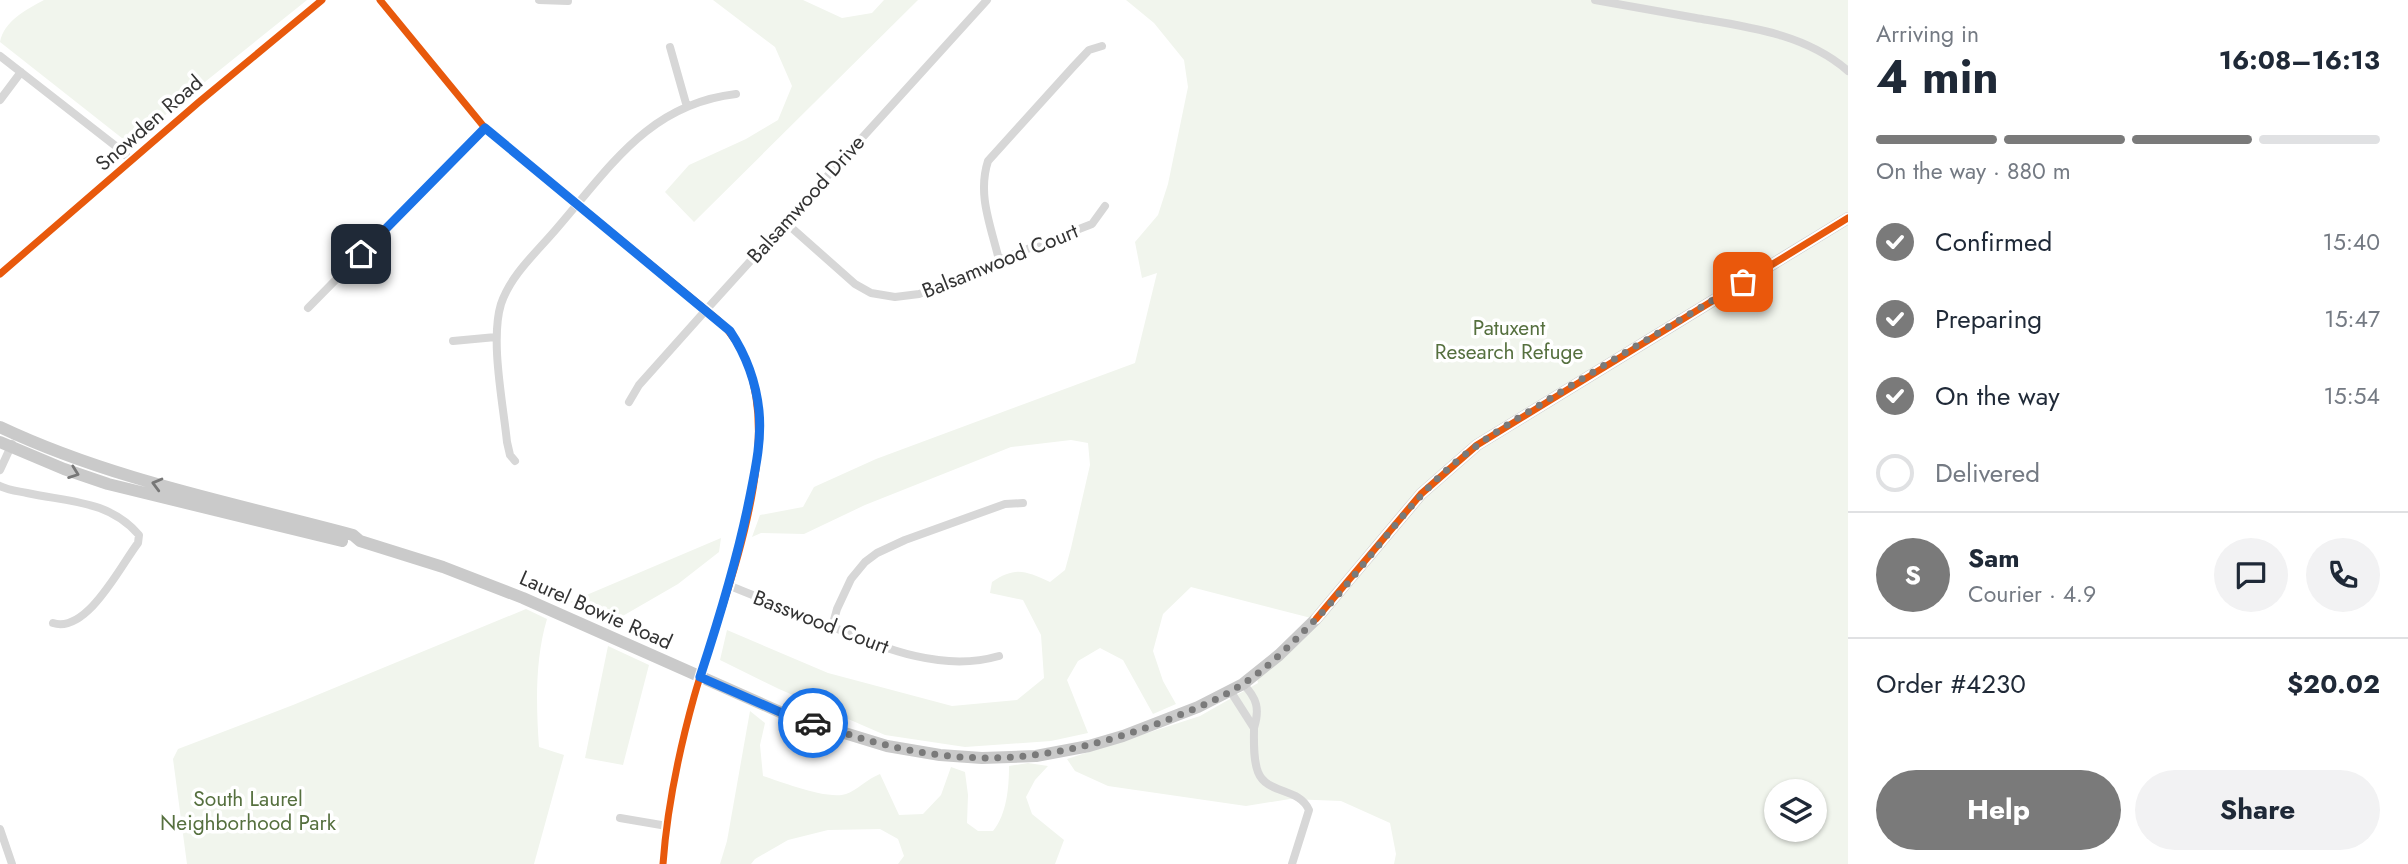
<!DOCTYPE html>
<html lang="en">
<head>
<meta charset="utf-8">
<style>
  body { margin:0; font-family:Jost,sans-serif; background:#f2f2f3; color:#1f2937; height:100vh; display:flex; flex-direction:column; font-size:26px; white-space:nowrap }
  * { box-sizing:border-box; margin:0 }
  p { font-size:23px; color:#747a83 }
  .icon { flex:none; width:38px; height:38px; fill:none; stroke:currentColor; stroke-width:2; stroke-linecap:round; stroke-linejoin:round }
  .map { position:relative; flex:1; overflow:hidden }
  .side { display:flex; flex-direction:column; background:#fff; width:560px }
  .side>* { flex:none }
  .buttons { position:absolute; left:1764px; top:779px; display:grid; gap:14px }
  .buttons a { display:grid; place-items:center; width:63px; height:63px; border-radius:50%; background:#fff; box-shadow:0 2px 5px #0004; font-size:35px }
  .pin { position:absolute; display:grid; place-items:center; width:60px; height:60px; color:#fff; margin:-30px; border-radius:14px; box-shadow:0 4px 10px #0006 }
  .courier { position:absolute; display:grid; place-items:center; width:70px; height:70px; margin:-35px; border:5px solid #1a73e8; border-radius:50%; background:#fff; color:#222; box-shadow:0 2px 9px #0007 }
  .head em { font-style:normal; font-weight:700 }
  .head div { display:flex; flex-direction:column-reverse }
  .head { display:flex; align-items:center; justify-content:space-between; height:119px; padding:0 28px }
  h1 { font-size:46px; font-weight:700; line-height:52px }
  .bar { display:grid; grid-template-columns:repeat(4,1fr); gap:10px 7px; align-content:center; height:84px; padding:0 28px }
  .bar i { height:9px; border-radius:5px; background:#e0e1e3 }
  .bar .active { background:#7a7a7a }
  .bar p { grid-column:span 4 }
  .line { display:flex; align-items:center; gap:18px; padding:0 28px; border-top:2px solid #e0e1e3 }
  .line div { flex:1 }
  .round { display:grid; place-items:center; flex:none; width:74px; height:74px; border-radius:37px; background:#f2f2f3 }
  ol { padding:0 28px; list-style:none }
  li { display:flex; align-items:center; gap:21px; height:77px }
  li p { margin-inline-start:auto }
  li .icon { padding:7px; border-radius:50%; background:#7a7a7a; color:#fff; stroke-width:4 }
  li:last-child { color:#747a83 }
  li i { width:38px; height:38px; border:4px solid #e0e1e3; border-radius:50% }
  .button { display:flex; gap:14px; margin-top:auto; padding:14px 28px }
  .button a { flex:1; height:80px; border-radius:42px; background:#7a7a7a; color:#fff; font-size:28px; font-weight:700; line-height:80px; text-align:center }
  .button a+a { background:#f2f2f3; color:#1f2937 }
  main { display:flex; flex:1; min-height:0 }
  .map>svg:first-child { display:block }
  .green { fill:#f1f5ed; fill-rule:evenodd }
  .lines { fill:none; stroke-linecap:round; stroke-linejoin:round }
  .minor { stroke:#d7d7d7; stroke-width:8 }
  .primary { stroke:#cacaca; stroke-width:12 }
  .cycleway-casing { stroke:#fff; stroke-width:11 }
  .cycleway { stroke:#e8590c; stroke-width:7 }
  .oneway { stroke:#777 }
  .done { stroke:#7a7a7a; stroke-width:7; stroke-dasharray:0 12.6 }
  .route { stroke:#1a73e8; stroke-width:9 }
  .labels { text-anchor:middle; stroke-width:7; stroke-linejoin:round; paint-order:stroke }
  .street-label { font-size:21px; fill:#333; stroke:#fff }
  .park-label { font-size:21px; fill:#56703f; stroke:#fff }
</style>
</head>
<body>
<main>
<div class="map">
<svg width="1848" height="864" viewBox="0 0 1848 864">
  <rect width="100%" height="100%" fill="#fff"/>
  <!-- green -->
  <path class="green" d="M44,0h263l-132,106 -43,40 -132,-104c4,-21 27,-33 44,-42z
    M713,0h90l39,18 30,-5 12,-13h34l-224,222 -29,-30 24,-27 57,-26 32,-19 14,-34 -17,-39z
    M1126,0h722v864h-454l2,-10 -6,-31 -49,-22 -51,-2 -44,7 -138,-20 -33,-15 -8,-12 133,-43 58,-33 -1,-4 58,-60 -124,-32 -28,27 -10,37 10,30 13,23 -23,10 -30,-54 -23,-12 -22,13 -11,19 21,53 -37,8 -86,6 -80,-12 -106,-46 -59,-29 7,-30 101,43 124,33 65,-6 27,-22 -3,-43 -18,-35 -33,-7 2,-11c24,-16 33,-11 58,0l15,-12 6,-22 19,-83 -2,-22 -17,-3 -60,7 -146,58 -61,29 -43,-1 -9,4 8,-22 43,-8 11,-20 62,-28 259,-96 22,-90 -15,5 -7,-36 23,-27 10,-31 20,-97 -4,-27 -30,-37zM1776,791h39v39h-39z
    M721,538l-2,14 -41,32 -64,37 -44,-19z
    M526,609l21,10c-12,40 -11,86 -8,128l25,8 -30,109h-347l-14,-105 5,-10 115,-44z
    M608,646l41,19 -26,100 -38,-7z
    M750,711l15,12 -5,22 3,31c19,6 64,24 83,18 10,-3 21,-15 34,-20l19,41 24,-1 18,-19 10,-28 14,5 3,23 -1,28 11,8h15c14,-17 16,-44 16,-65l19,-3 20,3 -13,14 -9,17 6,17 32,26 -9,24h-157l6,-8 -6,-17 -18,-10 -52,1 -40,10 -33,19 -4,5h-31l7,-23z"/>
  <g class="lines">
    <!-- minor -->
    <path class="minor" d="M380,0l105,128 233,192c91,85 4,276 -24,377 -15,54 -27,112 -31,167
      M539,0l29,1
      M1595,0c34,6 68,12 101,18 53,9 110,16 152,53
      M670,47l17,60
      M0,56l122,95 9,10
      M0,100l21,-28
      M785,222l70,62 16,9 24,4 24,-3 21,-7 59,-27 93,-36 13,-18
      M999,260c-8,-34 -22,-65 -11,-99l85,-94 16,-17 13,-4
      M0,274l199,-172 123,-102
      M308,308l177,-180
      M453,341l43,-4
      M629,402l10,-17 67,-75 281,-310
      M515,461l-5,-6 -3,-13c-4,-39 -17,-102 -6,-138 10,-30 37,-53 57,-77 52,-60 91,-123 178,-133
      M0,470l12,-26
      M0,486c8,4 18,5 27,7 41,9 82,7 112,42l-1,8c-17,22 -51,91 -85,80
      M728,585c33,14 67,26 100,40 54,22 112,48 171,31
      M832,627l5,-18 14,-30 14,-17 12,-9 28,-13 100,-36 18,-1
      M1231,692l23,36c6,-19 3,-30 -11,-44
      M1254,728c0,14 -1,31 4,44 9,23 41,15 51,38l-17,54
      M620,818l47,8
      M0,829l12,35"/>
    <!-- primary -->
    <path class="primary" d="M0,427c112,53 234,76 353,108l7,6 83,26 80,31 266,118 98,30 53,9 42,3 54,-2 53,-10 34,-10 75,-29 45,-23 36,-29 37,-36 105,-125 56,-49 371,-227
      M0,442l64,27 44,15 234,57"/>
    <defs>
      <path id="cycleway" d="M380,0l105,128 233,192c91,85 4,276 -24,377 -15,54 -27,112 -31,167
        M0,274l199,-172 123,-102
        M1316,619l105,-125 56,-49 371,-227"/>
    </defs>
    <!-- cycleway casing -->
    <use href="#cycleway" class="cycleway-casing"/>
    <!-- cycleway -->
    <use href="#cycleway" class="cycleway"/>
  </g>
  <!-- one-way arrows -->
  <defs><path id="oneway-chevron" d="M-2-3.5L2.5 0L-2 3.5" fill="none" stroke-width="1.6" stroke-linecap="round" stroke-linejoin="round" transform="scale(1.75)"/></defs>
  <g class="oneway">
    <use href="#oneway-chevron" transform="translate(74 473) rotate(20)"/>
    <use href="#oneway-chevron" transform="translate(157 484) rotate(-165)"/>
  </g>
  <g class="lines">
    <!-- done -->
    <path class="done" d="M813,723c42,14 83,27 128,32 78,10 153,-7 226,-35 25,-10 51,-20 74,-35 23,-14 44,-35 63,-54 53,-51 91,-115 146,-164 33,-29 72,-51 109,-74 61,-38 123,-74 184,-111"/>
    <!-- route -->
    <path class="route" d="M361,254l124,-126 245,203c16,24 26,51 29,80 3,30 -4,60 -10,90 -12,60 -30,118 -49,176l89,39 24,7"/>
  </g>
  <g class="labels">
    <!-- street labels -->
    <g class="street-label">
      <text transform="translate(149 123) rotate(-41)" y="7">Snowden Road</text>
      <text transform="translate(806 199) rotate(-48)" y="7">Balsamwood Drive</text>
      <text transform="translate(1000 261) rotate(-22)" y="7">Balsamwood Court</text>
      <text transform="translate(596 610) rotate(24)" y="7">Laurel Bowie Road</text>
      <text transform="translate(821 622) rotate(21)" y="7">Basswood Court</text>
    </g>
    <!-- park labels -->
    <g class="park-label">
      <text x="1509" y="335">Patuxent<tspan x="1509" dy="24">Research Refuge</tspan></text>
      <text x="248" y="806">South Laurel<tspan x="248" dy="24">Neighborhood Park</tspan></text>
    </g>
  </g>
</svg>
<div class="buttons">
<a><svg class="icon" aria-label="layers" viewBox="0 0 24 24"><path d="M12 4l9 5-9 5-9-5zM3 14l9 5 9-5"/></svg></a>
</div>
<div class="pin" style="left:1743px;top:282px;background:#ea580c"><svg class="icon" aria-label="bag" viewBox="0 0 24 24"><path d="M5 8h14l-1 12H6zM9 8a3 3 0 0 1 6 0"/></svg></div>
<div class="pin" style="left:361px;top:254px;background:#1f2937"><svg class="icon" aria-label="home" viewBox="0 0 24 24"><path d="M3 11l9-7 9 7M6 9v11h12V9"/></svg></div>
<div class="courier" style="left:813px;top:723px"><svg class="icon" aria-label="car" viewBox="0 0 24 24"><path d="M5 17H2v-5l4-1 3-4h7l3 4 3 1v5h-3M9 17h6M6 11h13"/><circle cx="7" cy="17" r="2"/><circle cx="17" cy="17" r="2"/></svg></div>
</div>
<section class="side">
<div class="head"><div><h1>4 min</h1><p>Arriving in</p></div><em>16:08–16:13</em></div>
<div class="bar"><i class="active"></i><i class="active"></i><i class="active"></i><i></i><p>On the way · 880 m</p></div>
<ol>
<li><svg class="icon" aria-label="check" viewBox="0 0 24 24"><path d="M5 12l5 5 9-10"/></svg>Confirmed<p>15:40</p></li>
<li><svg class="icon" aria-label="check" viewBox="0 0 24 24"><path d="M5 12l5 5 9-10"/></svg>Preparing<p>15:47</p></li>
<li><svg class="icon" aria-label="check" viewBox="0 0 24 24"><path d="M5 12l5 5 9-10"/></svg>On the way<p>15:54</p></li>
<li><i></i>Delivered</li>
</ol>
<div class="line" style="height:126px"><b class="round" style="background:#7a7a7a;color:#fff">S</b><div><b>Sam</b><p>Courier · 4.9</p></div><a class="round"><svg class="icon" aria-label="chat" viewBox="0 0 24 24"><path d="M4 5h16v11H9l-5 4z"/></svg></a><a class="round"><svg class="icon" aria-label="phone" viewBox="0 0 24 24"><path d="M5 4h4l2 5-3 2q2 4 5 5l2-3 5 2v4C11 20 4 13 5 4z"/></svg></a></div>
<div class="line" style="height:91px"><div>Order #4230</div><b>$20.02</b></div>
<div class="button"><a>Help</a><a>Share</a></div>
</section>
</main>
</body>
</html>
